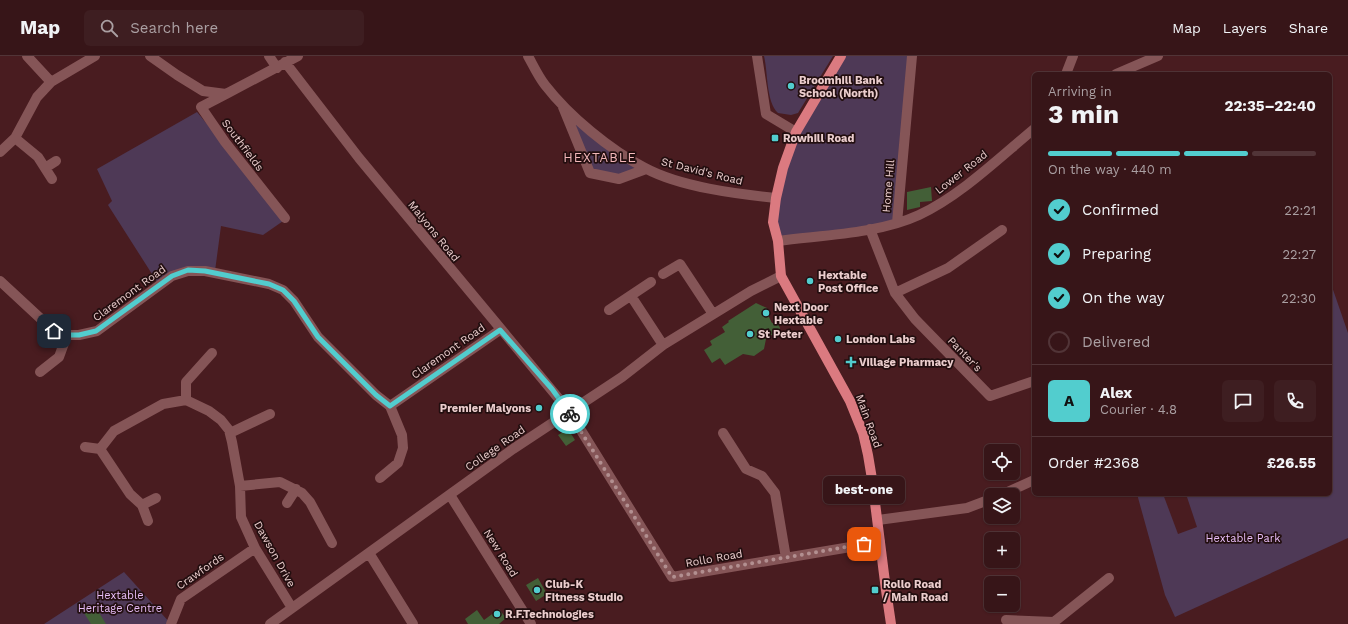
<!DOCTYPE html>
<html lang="en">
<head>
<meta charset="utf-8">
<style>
  body { margin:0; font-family:"Work Sans",sans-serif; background:#3e1e21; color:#f1f3f6; height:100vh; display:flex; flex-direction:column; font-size:15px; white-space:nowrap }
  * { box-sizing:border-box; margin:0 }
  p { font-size:13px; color:#aa9fa2 }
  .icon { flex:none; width:22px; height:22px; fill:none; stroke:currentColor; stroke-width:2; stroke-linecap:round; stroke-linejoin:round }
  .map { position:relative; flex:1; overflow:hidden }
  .sheet { position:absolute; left:1032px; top:16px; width:300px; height:424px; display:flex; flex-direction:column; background:#371518; border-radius:6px; box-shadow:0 1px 3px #0004,0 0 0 1px #513437 }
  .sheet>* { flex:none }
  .controls { position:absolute; left:984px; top:388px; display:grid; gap:8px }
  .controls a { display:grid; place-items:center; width:36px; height:36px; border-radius:6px; background:#371518; box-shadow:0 1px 3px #0004,0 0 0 1px #513437; font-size:20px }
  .pin { position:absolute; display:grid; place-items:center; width:34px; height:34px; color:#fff; margin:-17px; border-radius:8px; box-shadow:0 2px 6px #0006 }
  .courier { position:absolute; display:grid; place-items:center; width:40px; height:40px; margin:-20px; border:3px solid #52cdce; border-radius:50%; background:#fff; color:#222; box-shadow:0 1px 5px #0007 }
  .bubble { position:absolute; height:28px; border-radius:6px; background:#371518; box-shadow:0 1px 3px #0004,0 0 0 1px #513437; font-size:13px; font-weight:700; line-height:28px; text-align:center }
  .headline em { font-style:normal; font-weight:700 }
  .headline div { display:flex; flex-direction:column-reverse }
  .headline { display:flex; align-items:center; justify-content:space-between; height:68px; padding:0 16px }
  h1 { font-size:26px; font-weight:700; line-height:30px }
  .bar { display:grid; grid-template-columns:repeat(4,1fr); gap:6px 4px; align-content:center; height:48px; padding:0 16px }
  .bar i { height:5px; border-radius:3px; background:#513437 }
  .bar .on { background:#52cdce }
  .bar p { grid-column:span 4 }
  .line { display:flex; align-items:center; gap:10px; padding:0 16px; border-top:1px solid #513437 }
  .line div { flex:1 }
  .round { display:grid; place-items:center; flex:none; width:42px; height:42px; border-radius:6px; background:#3e1e21 }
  ol { padding:0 16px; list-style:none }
  li { display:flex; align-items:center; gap:12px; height:44px }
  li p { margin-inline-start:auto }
  li .icon { padding:4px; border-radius:50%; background:#52cdce; color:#111; stroke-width:4 }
  li:last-child { color:#aa9fa2 }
  li i { width:22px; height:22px; border:2px solid #513437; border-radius:50% }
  header { display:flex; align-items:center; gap:24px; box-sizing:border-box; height:56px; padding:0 20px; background:#371518; border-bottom:1px solid #513437 }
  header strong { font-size:19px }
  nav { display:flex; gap:22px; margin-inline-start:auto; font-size:14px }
  .search { width:280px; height:36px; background:#3e1e21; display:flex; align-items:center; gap:10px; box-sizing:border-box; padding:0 14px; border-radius:6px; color:#aa9fa2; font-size:15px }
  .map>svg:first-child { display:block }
  .green { fill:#4e3956 }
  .building { fill:#435f37 }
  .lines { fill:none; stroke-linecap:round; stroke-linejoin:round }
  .minor { stroke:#855557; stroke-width:10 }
  .major { stroke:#db7a80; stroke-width:10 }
  .done { stroke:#b28f90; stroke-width:4; stroke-dasharray:0 7.2 }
  .route { stroke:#52cdce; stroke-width:5 }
  .poi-dot { fill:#52cdce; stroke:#220e0f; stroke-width:1.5 }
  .labels { text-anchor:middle; stroke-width:3.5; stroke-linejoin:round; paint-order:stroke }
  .poi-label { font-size:11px; font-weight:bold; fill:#ebcdcd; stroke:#220e0f; text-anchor:start }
  .street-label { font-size:11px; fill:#ebcdcd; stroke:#220e0f }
  .park-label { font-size:11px; fill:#e6bcf6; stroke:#220e0f }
  .quarter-label { font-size:13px; letter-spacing:1px; fill:#f4b8ba; stroke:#220e0f }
</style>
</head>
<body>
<header>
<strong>Map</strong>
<div class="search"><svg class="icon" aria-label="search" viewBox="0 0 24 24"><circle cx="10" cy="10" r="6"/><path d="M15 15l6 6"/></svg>Search here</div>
<nav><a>Map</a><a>Layers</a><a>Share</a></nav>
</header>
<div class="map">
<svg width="1348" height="568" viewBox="0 0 1348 568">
  <rect width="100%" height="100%" fill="#491c20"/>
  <!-- green -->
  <path class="green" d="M764,0h69l-35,57 -7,2 -13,-2c-12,-11 -10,-41 -14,-57z
    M841,0h71l-16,166 -117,19 -3,-43 15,-53z
    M563,51l81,61 -25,9 -29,-6z
    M197,56l89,107 -23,16 -42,-9 -6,45h-27l-29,14 -51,-80 4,-4 -15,-32z
    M1330,225l18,52v205l-173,79 -10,-22 -28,-101h26l15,40 19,-7 -11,-33h144z
    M124,516l47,52h-127z"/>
  <!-- building -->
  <path class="building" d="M931,131l1,14 -12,1v5l-13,3v-18z
    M756,247l11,5 2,4v5l3,6 6,1 2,4 -1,6 -4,2 -8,-2 -3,15 -10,7 -11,-2 -18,11 -5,-7 -8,5 -8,-13 8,-5 -2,-4 15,-9 -3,-5 7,-5 -1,-1z
    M568,373l7,11 -9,6 -8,-11z
    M538,522l9,16 -11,7 -10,-16z
    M95,550l11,18h-15l-7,-11z
    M499,553l7,9 -7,6h-31l-3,-5 12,-9 7,10z"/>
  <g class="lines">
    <!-- minor -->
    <path class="minor" d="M27,0l24,26
      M150,0l27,19 26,16 23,3 72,-38
      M269,0l8,12
      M528,0c5,9 10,20 17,29 24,31 65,65 100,83 35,19 92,26 131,30
      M757,0l9,58 30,18
      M285,6l74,96 210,253 103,166 208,-35
      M1066,18l7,-18
      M1116,18l42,-18
      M226,38l-25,13 24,35 60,76
      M563,51l27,66 29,6 27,-10
      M15,82l23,19 14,22
      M0,96l15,-14 22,-41 14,-15 44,-26
      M45,112l11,-7
      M897,167l15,-167
      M870,173l25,64 20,26 75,77 44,-15
      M778,185c45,-6 100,-7 141,-26 41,-19 80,-57 115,-86
      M663,218l17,-10 33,50
      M0,225l54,50 13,4h12l18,-4 75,-55 16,-5h17l64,13 14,6 11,11 24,36 58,58 14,11 12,29 1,13 -5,15 -18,15
      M895,237l53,-25 54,-38
      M631,240l32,49
      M609,254l42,-28
      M40,316l19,-15 8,-22
      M186,344v-18l26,-29
      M390,350l110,-76
      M230,377l40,-19
      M723,377l23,36 16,7 13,17 11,65
      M85,391l15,2
      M240,430l40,-4 22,11 8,9 22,41
      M450,439l81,129
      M1001,439l33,-15
      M287,447l9,-14
      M142,449l14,-7
      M878,464l89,-12 24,-9
      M148,465l-6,-16 -12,-11 -30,-45 14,-18 49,-27 23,-4 23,11 12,9 8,10 3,12 8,44 1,31 14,31 37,60
      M369,497l44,71
      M1006,564l48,2
      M171,568l10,-25 74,-51
      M270,568l243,-175 109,-72 41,-32 88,-54 30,-15
      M1055,568l-1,-2 55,-44"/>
    <!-- major -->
    <path class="major" d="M841,0l-45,76 -13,36 -7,30 -3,24 5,19 3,35 69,125 13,32 5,22 4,24 14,111 5,34"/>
  </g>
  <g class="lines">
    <!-- done -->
    <path class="done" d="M570,358l102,163 192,-33"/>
    <!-- route -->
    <path class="route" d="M54,275l13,4h12l17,-4 76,-55 16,-6 17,1 64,13 14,6 11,11 24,36 58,58 14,11 110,-76 52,59 18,25"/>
  </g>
  <!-- markers -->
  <g class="poi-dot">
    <circle cx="791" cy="30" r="4"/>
    <rect x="771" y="78" width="8" height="8" rx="2"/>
    <circle cx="810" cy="225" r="4"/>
    <circle cx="766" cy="257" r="4"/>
    <circle cx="750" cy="278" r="4"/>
    <circle cx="838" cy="283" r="4"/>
    <path d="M849 300h4v4h4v4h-4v4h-4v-4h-4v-4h4z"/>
    <circle cx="539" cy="352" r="4"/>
    <circle cx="537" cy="534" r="4"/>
    <rect x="871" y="530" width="8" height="8" rx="2"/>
    <circle cx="497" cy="558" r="4"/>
  </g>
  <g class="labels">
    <!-- poi labels -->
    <g class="poi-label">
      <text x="799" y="28">Broomhill Bank<tspan x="799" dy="13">School (North)</tspan></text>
      <text x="783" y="86">Rowhill Road</text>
      <text x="818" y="223">Hextable<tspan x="818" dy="13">Post Office</tspan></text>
      <text x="774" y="255">Next Door<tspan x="774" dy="13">Hextable</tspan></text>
      <text x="758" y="282">St Peter</text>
      <text x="846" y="287">London Labs</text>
      <text x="859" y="310">Village Pharmacy</text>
      <text x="531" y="356" text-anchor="end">Premier Malyons</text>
      <text x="545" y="532">Club-K<tspan x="545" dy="13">Fitness Studio</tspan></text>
      <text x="883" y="532">Rollo Road<tspan x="883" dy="13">/ Main Road</tspan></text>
      <text x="505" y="562">R.F.Technologies</text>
    </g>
    <!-- street labels -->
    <g class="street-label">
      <text transform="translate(243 89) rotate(53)" y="4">Southfields</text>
      <text transform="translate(702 115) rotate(14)" y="4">St David's Road</text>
      <text transform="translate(961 116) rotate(-38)" y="4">Lower Road</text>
      <text transform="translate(888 130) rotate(-85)" y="4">Home Hill</text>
      <text transform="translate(434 175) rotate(51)" y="4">Malyons Road</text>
      <text transform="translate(129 237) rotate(-36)" y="4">Claremont Road</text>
      <text transform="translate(448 295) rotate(-35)" y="4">Claremont Road</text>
      <text transform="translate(965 298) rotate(46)" y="4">Panter's</text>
      <text transform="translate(869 365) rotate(70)" y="4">Main Road</text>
      <text transform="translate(495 392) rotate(-35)" y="4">College Road</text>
      <text transform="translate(501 497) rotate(58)" y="4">New Road</text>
      <text transform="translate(275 498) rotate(61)" y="4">Dawson Drive</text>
      <text transform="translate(714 502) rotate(-10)" y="4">Rollo Road</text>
      <text transform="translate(200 515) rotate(-35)" y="4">Crawfords</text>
    </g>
    <!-- park labels -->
    <g class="park-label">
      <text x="1243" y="486">Hextable Park</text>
      <text x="120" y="543">Hextable<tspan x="120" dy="13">Heritage Centre</tspan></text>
    </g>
    <!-- quarter labels -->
    <g class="quarter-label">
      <text x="600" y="106">HEXTABLE</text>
    </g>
  </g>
</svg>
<div class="controls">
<a><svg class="icon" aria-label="locate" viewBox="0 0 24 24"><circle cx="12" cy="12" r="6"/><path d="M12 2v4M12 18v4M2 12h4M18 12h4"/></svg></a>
<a><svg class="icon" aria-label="layers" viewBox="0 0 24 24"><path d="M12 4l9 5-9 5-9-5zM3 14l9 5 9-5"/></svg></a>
<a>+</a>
<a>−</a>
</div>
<div class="pin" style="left:864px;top:488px;background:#ea580c"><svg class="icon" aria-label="bag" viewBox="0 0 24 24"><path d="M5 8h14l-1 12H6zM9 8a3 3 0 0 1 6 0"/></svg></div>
<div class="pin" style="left:54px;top:275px;background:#1f2937"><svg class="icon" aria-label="home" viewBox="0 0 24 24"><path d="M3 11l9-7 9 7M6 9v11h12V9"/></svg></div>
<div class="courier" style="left:570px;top:358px"><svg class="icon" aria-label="bike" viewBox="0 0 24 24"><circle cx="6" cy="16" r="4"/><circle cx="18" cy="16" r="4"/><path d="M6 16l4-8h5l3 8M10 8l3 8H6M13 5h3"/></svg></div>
<div class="bubble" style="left:823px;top:420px;width:82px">best-one</div>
<section class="sheet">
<div class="headline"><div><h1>3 min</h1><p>Arriving in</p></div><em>22:35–22:40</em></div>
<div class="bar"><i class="on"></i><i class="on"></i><i class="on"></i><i></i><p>On the way · 440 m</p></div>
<ol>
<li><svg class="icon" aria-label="check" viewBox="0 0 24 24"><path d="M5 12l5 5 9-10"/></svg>Confirmed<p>22:21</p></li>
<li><svg class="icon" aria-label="check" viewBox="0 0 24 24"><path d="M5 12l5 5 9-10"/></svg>Preparing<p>22:27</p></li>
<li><svg class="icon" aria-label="check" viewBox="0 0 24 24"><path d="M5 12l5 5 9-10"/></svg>On the way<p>22:30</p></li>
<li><i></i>Delivered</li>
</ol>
<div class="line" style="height:72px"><b class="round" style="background:#52cdce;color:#111">A</b><div><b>Alex</b><p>Courier · 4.8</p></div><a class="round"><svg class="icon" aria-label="chat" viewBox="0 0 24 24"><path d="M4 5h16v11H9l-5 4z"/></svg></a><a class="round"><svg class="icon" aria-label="phone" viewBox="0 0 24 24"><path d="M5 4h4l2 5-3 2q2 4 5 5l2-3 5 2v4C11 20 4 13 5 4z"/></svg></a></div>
<div class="line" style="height:52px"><div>Order #2368</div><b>£26.55</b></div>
</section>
</div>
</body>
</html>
